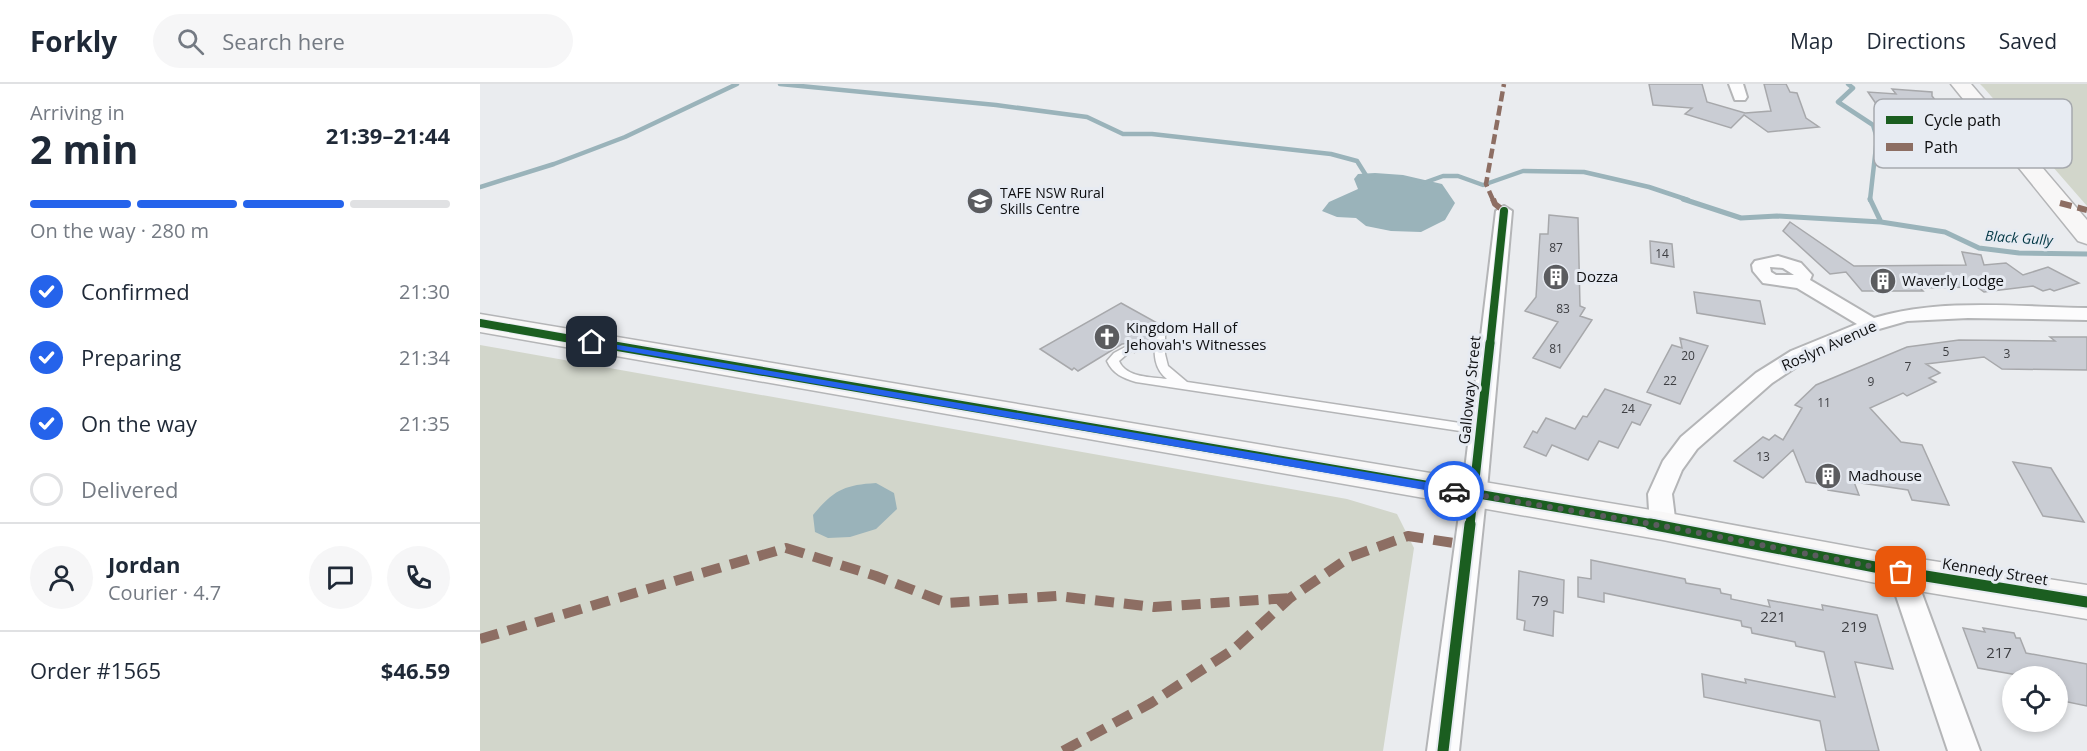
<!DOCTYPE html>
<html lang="en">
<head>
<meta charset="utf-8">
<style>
  body { margin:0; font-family:"Open Sans",sans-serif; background:#f6f6f7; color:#1f2937; height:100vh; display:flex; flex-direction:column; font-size:22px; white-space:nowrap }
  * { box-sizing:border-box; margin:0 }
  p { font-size:20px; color:#747a83 }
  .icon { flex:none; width:33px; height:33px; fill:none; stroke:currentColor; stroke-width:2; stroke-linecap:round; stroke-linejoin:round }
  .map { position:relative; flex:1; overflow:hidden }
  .side { display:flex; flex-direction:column; background:#fff; width:480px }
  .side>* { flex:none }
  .fabs { position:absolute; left:1522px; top:582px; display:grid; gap:12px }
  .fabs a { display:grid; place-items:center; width:66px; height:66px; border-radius:50%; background:#fff; box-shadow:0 3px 9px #0003; font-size:30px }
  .pin { position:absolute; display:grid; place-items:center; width:51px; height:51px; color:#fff; margin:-26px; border-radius:12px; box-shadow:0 3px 9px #0006 }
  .courier { position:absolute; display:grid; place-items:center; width:60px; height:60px; margin:-30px; border:4px solid #2563eb; border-radius:50%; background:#fff; color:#222; box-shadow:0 2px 8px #0007 }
  .headline em { font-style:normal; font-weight:700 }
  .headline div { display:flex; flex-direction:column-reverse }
  .headline { display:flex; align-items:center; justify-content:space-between; height:102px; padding:0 30px }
  h1 { font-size:39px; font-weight:700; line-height:45px }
  .bar { display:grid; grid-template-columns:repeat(4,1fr); gap:9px 6px; align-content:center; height:72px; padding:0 30px }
  .bar i { height:8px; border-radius:4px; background:#e0e1e3 }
  .bar .on { background:#2563eb }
  .bar p { grid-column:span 4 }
  .line { display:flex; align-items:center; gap:15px; padding:0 30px; border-top:2px solid #e0e1e3 }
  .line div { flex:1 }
  .round { display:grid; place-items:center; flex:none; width:63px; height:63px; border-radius:32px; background:#f6f6f7 }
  ol { padding:0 30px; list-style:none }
  li { display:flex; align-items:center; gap:18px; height:66px }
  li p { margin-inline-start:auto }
  li .icon { padding:6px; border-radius:50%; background:#2563eb; color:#fff; stroke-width:4 }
  li:last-child { color:#747a83 }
  li i { width:33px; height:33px; border:3px solid #e0e1e3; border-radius:50% }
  header { display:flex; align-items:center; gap:36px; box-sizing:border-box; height:84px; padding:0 30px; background:#fff; border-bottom:2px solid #e0e1e3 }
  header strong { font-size:28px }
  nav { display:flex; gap:33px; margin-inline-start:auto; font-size:21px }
  .search { width:420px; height:54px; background:#f6f6f7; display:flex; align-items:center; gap:15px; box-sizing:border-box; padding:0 21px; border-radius:33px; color:#747a83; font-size:22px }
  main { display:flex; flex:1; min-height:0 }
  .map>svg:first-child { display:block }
  .green { fill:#d2d6cb }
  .water { fill:#9ab3ba }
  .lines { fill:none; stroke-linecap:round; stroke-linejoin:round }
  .stream-far1 { stroke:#9ab3ba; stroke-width:4.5 }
  .stream { stroke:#9ab3ba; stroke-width:5 }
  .building { fill:#cacdd4; stroke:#a7a8ab; stroke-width:1.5 }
  .lane-casing { stroke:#b4b5b7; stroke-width:3 }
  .street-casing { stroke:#b4b5b7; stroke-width:4 }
  .secondary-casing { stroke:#b4b5b7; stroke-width:3 }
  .lane { fill:#fcfcfd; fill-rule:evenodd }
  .street { fill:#fcfcfd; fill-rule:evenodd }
  .secondary { fill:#f8f7f7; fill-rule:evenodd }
  .quiet-far2 { stroke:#8d6e63; stroke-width:4.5; stroke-dasharray:10 4.5; stroke-linecap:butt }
  .quiet-far1 { stroke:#8d6e63; stroke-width:6; stroke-dasharray:12 6; stroke-linecap:butt }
  .quiet { stroke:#8d6e63; stroke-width:10; stroke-dasharray:19 10; stroke-linecap:butt }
  .cycleway-far2-casing { stroke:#e7ebf2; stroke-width:10 }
  .cycleway-far1-casing { stroke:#e7ebf2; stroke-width:13 }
  .cycleway-casing { stroke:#e7ebf2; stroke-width:15 }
  .cycleway-far2 { stroke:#1b5e20; stroke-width:8 }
  .cycleway-far1 { stroke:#1b5e20; stroke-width:9 }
  .cycleway { stroke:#1b5e20; stroke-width:11 }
  .route { fill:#2563eb }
  .done { stroke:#5b5c5f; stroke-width:6; stroke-dasharray:0 10.8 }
  .labels { text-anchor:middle; stroke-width:6; stroke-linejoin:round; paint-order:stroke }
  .number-label { font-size:12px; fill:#3d3e42 }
  .far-poi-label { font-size:14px; fill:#0e0f11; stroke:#e7ebf2; text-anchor:start }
  .far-water-label { font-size:14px; font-style:italic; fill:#003643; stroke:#e7ebf2 }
  .poi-label { font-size:15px; fill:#0e0f11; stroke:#e7ebf2; text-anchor:start }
  .street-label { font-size:15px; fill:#0e0f11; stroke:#e7ebf2 }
  .near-number-label { font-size:15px; fill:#3d3e42 }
  .key { fill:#e7ebf2; stroke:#a6a9ae; stroke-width:1.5 }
  .key-label { font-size:16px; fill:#0e0f11 }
</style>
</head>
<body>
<header>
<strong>Forkly</strong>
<div class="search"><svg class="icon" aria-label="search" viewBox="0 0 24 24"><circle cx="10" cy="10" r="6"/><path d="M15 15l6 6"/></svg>Search here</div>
<nav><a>Map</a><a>Directions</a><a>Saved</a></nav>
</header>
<main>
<section class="side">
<div class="headline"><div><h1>2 min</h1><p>Arriving in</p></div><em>21:39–21:44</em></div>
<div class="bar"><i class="on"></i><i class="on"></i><i class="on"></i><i></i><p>On the way · 280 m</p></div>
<ol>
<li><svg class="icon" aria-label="check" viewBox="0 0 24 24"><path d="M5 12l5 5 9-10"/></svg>Confirmed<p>21:30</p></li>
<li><svg class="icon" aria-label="check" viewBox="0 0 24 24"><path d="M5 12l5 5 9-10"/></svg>Preparing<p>21:34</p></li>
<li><svg class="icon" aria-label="check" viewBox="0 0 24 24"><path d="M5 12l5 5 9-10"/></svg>On the way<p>21:35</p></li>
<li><i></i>Delivered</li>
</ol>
<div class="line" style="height:108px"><a class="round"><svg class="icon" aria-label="person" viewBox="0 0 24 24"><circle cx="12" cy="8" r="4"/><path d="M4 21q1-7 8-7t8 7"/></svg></a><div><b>Jordan</b><p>Courier · 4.7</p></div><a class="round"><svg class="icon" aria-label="chat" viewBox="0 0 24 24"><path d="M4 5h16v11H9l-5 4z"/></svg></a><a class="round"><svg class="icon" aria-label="phone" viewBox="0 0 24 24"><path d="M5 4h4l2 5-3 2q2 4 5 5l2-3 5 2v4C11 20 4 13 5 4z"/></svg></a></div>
<div class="line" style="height:78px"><div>Order #1565</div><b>$46.59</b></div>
</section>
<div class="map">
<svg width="1607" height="667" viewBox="0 0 1607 667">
  <rect width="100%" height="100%" fill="#eaecef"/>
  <!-- green -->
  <path class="green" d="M1500,0h107v122l-103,-118z
    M0,261l867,154 50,15 17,34 -31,203h-903z"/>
  <!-- water -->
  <path class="water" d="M895,89l28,2 39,9 13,19 -10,17 -24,12 -30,-1 -25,-5 -10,-8 -19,-1 -15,-6 7,-9 29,-13 -4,-10 4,-5z
    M396,399l18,10 3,16 -21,20 -26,8 -22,1 -13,-6 -2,-17c21,-25 31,-30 63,-32z"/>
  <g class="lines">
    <!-- stream-far1 -->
    <path class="stream-far1" d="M300,0l216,21 91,12 36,17h29l179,20 26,7 10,16 5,1
      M1368,0l5,4 -15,14 35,23 4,13 -7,62
      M938,101l25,-9h15l25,9 40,-14 61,1 65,15 39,13
      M0,103l74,-23 71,-27 112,-53"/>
    <!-- stream -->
    <path class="stream" d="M1203,115l58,19 36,-2 104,6 64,10 34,16 40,5 68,1
      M1390,115l11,23"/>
  </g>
  <!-- building -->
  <path class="building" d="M1169,0h53l5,18 38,11 26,-2 -7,-27h22l4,8 7,1 9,25 13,9 -51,5 -24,-17 -13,13 -46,-14 7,-6 -39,-3z
    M1412,5l40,3v4l31,39h-3l6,9 -48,-4 -3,-5h-6l-13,-17 -11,-1 -17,-25 28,2z
    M1069,131l29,3 2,88 5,2 -5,8 12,4 -32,48 -27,-10 25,-36 -33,-11 11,-14 4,-63h8z
    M1310,138l64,44 112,-1 -4,-13 19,3 3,10 22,-2 17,12 25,-8 31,16 -25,8 -4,-2 -7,2 -10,-5 -49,6 -7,-5 -57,1 3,3h-61l-16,-19 -16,2 -47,-43z
    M1170,157l22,3 2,23 -23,-4z
    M1214,208l66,9 5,23 -68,-11z
    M641,219l38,21 -13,8 7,4 -1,5 -17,11 1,-4 -6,-5 -8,1 -44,27 -4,-3 -2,2 -32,-21z
    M1570,253h37v33l-85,-1 -18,-12 -58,7 14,9 -11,5 7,4 -29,14 -4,-3 -33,15 31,34 21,3 27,60 -37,-5 -4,-10 -54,-8 5,13 -31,-5 -2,-5 -20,-3 -13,-32 -30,28 -29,-17 29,-24 6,3 6,-5 8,5 19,-32 -7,-3 21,-20 91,-38 52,-7 96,1z
    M1200,254l28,8 -28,58 -33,-12 25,-47 10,3z
    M1125,305l46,16 -11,20 -8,-3 -14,26 -19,-7 -11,19 -36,-15 -6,11 -22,-9 9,-16 4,2 9,-15 29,11 8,-13 4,1z
    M1533,378l38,6 33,54 -41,-6z
    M1111,476l94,19 1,4 34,6 1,4 10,2v4l39,8 -2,-7 55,10 -1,-5 55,10 16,54 -38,-7 24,89h-53l-6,-30 -116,-24 -2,-23 44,9 -1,-4 90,18 -11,-45 -28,-6 -1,-4 -43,-9 -1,-5 -9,-2 -1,-5 -137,-28v9l-26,-5v-20l13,2z
    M1039,487l45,9 -1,33 -9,-2 -1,25 -29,-6 1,-9 -8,-2z
    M1483,544l22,4 -2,-4 31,5 2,5h4l6,15 61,11v42l-29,-6v-24h-35l-45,-8z"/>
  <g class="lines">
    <defs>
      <path id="lane" d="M680,243l5,3v24l3,12 19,16 293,44 6,4 -6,4 -344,-52c-13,-4 -23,-8 -29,-21l7,-8 15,-8 5,3 -15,13c7,17 33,16 48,18 -16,-13 -12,-30 -12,-49z"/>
      <path id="street" d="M1249,0h14l4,13 -2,3h-10z
        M1024,122l8,5 -24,267 -29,273h-32l37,-273 32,-267z
        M1298,172l23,7 11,12 -2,5 64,38c68,-20 143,-11 213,-10v12l-119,-2 -61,3 -28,8 -74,32 -33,22 -75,66 -15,21 -10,24 4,32 -4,7 -9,3 -9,-3 -4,-7 -2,-32 15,-33 18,-24 75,-64 35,-22 66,-27 -60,-36 -34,-5 -10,-12 -1,-6 3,-4zM1290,183l13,1 11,7h-18l-5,-3z
        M1421,477l10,3 3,8 66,179h-32l-60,-179 3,-8z"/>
      <path id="secondary" d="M1471,0h20l116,136v24l-9,-3z
        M0,230l1183,198 238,44 186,29v34l-186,-31 -238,-48 -1183,-208z"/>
    </defs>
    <!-- lane casing -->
    <use href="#lane" class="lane-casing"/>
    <!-- street casing -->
    <use href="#street" class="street-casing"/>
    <!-- secondary casing -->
    <use href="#secondary" class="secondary-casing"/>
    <!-- lane -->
    <use href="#lane" class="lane"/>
    <!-- street -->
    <use href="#street" class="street"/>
    <!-- secondary -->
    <use href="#secondary" class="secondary"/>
    <!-- quiet-far2 -->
    <path class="quiet-far2" d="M1013,116l-7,-16 18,-100"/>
    <!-- quiet-far1 -->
    <path class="quiet-far1" d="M1013,115l2,5 9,7
      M1580,119l27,7"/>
    <!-- quiet -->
    <path class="quiet" d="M0,555l306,-91 90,28 71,27 110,-7 97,11 136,-9
      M583,667l88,-48 83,-54 56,-51 60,-41 58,-21 59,9"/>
    <defs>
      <path id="cycleway-far2" d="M0,239l125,22
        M1010,261l14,-134"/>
      <path id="cycleway-far1" d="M117,259l1062,182
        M990,441l20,-182"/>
      <path id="cycleway" d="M1170,440l251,48 186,30
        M963,667l27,-227"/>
    </defs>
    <!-- cycleway-far2 casing -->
    <use href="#cycleway-far2" class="cycleway-far2-casing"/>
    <!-- cycleway-far1 casing -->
    <use href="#cycleway-far1" class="cycleway-far1-casing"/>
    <!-- cycleway casing -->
    <use href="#cycleway" class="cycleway-casing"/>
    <!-- cycleway-far2 -->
    <use href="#cycleway-far2" class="cycleway-far2"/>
    <!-- cycleway-far1 -->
    <use href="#cycleway-far1" class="cycleway-far1"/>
    <!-- cycleway -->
    <use href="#cycleway" class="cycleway"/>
  </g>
  <!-- route -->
  <path class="route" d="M109,256l865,147 5,4 -5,4 -862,-150 -4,-3z"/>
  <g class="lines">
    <!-- done -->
    <path class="done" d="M974,407l209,35 238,46"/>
  </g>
  <!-- icons -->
  <defs>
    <symbol id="university-disc" viewBox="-11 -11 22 22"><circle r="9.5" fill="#5b5c5f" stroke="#e7ebf2"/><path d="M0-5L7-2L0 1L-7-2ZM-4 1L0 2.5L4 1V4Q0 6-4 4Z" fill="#fff"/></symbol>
    <symbol id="building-disc" viewBox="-11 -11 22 22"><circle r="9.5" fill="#5b5c5f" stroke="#e7ebf2"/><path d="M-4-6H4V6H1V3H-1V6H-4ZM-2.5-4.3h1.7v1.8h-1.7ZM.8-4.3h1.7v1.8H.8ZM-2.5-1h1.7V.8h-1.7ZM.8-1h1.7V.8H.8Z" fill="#fff"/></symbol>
    <symbol id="church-disc" viewBox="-11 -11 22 22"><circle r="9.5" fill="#5b5c5f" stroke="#e7ebf2"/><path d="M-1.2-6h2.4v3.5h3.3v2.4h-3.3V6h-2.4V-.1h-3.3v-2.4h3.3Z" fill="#fff"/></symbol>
  </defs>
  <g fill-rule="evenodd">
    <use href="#university-disc" x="485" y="102" width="30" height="30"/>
    <use href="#building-disc" x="1061" y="178" width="30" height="30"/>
    <use href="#building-disc" x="1388" y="182" width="30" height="30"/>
    <use href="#church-disc" x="612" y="238" width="30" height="30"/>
    <use href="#building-disc" x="1333" y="377" width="30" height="30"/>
  </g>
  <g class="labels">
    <!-- number labels -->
    <g class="number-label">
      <text x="1076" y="168">87</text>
      <text x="1182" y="174">14</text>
      <text x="1083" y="229">83</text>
      <text x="1076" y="269">81</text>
      <text x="1466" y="272">5</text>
      <text x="1527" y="274">3</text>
      <text x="1208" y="276">20</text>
      <text x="1428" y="287">7</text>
      <text x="1190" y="301">22</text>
      <text x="1391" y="302">9</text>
      <text x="1344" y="323">11</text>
      <text x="1148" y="329">24</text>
      <text x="1283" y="377">13</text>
    </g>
    <!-- far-poi labels -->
    <g class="far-poi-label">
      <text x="520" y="114">TAFE NSW Rural<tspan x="520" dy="16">Skills Centre</tspan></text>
    </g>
    <!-- far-water labels -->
    <g class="far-water-label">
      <text transform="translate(1539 154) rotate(4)" y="5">Black Gully</text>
    </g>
    <!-- poi labels -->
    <g class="poi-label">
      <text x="1096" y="198">Dozza</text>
      <text x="1422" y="202">Waverly Lodge</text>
      <text x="646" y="249">Kingdom Hall of<tspan x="646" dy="17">Jehovah's Witnesses</tspan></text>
      <text x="1368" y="397">Madhouse</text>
    </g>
    <!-- street labels -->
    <g class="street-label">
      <text transform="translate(1349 262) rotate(-24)" y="5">Roslyn Avenue</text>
      <text transform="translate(990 306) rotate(-84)" y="5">Galloway Street</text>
      <text transform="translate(1515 488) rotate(9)" y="5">Kennedy Street</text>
    </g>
    <!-- near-number labels -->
    <g class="near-number-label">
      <text x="1060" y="522">79</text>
      <text x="1293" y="538">221</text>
      <text x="1374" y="548">219</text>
      <text x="1519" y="574">217</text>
    </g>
  </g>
  <!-- legend -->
  <rect x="1394" y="15" width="198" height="69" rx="9" class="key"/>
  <rect x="1406" y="32" width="27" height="8" fill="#1b5e20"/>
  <rect x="1406" y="59" width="27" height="8" fill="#8d6e63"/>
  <g class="key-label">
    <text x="1444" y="42">Cycle path</text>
    <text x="1444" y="69">Path</text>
  </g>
</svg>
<div class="fabs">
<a><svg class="icon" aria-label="locate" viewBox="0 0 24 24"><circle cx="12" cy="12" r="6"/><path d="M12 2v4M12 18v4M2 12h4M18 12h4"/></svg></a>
</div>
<div class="pin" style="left:1421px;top:488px;background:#ea580c"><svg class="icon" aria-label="bag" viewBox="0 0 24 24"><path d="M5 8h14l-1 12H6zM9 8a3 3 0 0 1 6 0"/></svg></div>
<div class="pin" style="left:112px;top:258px;background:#1f2937"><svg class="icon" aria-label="home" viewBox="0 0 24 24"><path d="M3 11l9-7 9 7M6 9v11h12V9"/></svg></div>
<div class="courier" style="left:974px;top:407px"><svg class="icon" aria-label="car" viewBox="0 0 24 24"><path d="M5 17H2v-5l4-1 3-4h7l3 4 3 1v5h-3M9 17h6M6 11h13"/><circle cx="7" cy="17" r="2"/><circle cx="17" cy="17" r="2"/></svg></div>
</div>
</main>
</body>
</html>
